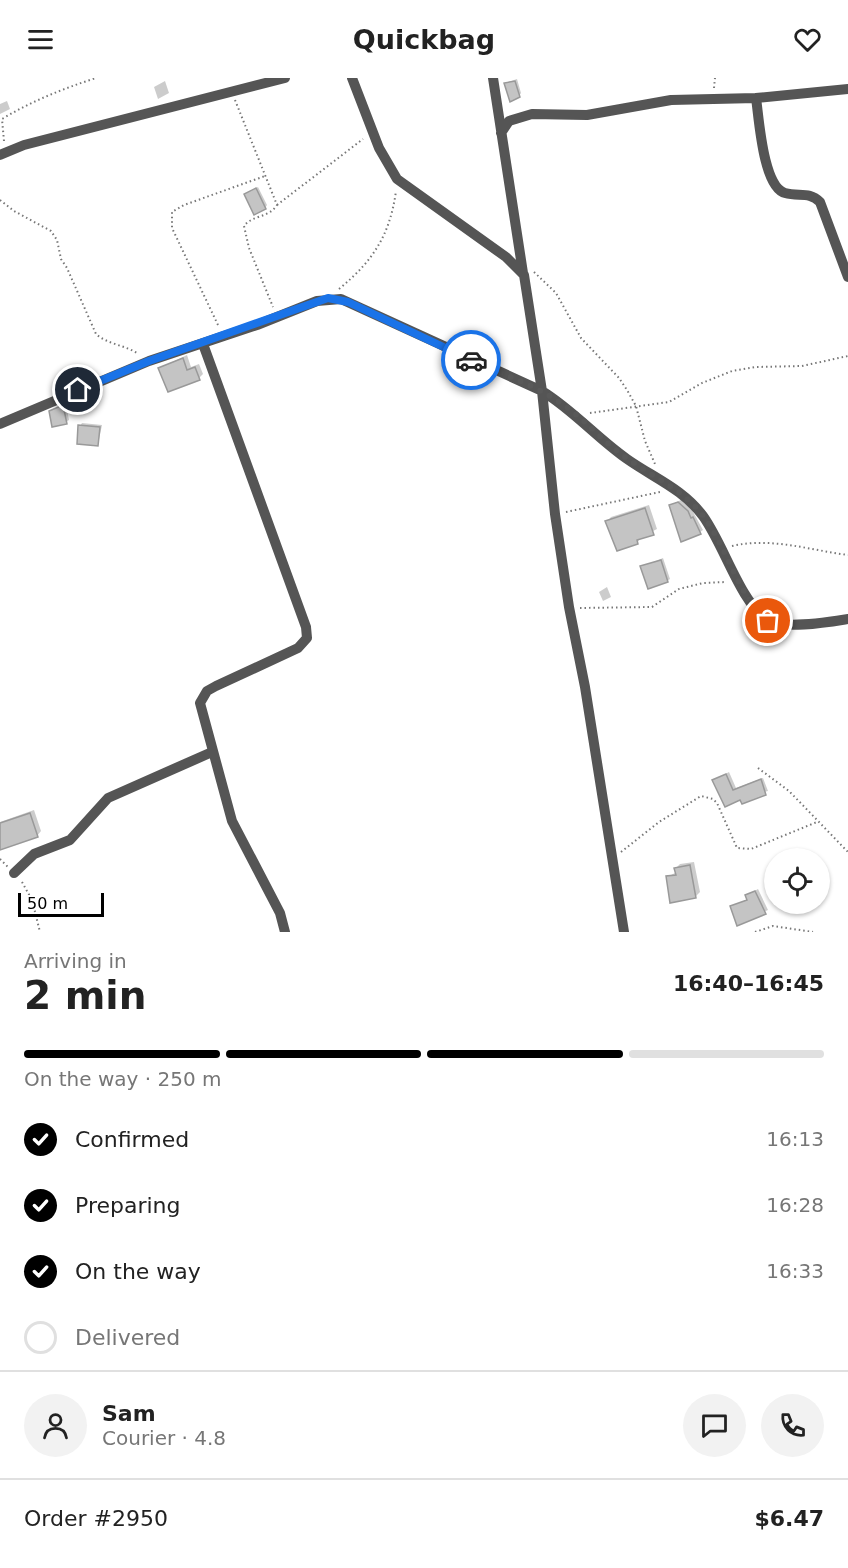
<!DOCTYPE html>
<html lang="en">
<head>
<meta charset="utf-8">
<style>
  body { margin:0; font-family:"DejaVu Sans",sans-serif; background:#f2f2f2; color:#222; height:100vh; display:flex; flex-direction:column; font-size:22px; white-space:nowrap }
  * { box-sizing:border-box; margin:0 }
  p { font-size:20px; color:#767676 }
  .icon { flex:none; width:33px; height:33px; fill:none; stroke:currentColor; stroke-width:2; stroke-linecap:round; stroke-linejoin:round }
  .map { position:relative; height:854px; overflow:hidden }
  .panel { display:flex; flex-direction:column; background:#fff; flex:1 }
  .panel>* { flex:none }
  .fabs { position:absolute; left:764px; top:770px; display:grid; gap:12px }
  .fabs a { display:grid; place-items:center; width:66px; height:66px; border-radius:50%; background:#fff; box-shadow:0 2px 4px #0004; font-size:30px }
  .scale { position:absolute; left:18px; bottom:15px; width:86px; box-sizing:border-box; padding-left:6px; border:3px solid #000; border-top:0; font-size:16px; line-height:21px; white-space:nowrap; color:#000; -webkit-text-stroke:4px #fff; paint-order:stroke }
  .pin { position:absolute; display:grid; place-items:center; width:51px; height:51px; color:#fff; margin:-26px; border:3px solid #fff; border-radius:50%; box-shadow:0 2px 6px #0007 }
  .courier { position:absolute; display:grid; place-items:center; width:60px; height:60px; margin:-30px; border:4px solid #1a73e8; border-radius:50%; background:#fff; color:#222; box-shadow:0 2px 8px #0007 }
  .summary em { font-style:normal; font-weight:600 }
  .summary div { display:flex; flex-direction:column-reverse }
  .summary { display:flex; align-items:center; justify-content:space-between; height:102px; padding:0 24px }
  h1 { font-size:39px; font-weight:600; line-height:45px }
  .bar { display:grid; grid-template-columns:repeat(4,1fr); gap:9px 6px; align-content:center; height:72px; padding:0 24px }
  .bar i { height:8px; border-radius:4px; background:#e0e0e0 }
  .bar .on { background:#000 }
  .bar p { grid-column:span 4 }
  .line { display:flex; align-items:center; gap:15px; padding:0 24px; border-top:2px solid #e0e0e0 }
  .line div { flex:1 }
  .round { display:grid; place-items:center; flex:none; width:63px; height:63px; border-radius:32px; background:#f2f2f2 }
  ol { padding:0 24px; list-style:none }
  li { display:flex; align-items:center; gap:18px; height:66px }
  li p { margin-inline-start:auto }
  li .icon { padding:6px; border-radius:50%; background:#000; color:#fff; stroke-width:4 }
  li:last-child { color:#767676 }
  li i { width:33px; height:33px; border:3px solid #e0e0e0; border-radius:50% }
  header { display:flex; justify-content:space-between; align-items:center; height:78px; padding:0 24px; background:#fff; font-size:27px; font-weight:600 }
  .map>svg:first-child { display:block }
  .shadow { fill:#0003 }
  .building { fill:#c4c4c4; stroke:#999; stroke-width:1.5 }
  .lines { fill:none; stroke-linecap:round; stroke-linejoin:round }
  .path { stroke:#777; stroke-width:2; stroke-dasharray:1.5 3; stroke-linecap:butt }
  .street { stroke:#555; stroke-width:10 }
  .done { stroke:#595959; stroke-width:6; stroke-dasharray:0 10.8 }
  .route { stroke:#1a73e8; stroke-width:8 }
</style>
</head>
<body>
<header><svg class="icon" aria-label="menu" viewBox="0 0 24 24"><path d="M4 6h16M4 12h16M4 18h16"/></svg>Quickbag<svg class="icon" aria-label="heart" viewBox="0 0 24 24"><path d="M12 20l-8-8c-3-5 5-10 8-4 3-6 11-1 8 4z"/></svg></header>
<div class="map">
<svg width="848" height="854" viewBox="0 0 848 854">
  <rect width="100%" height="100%" fill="#fff"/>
  <!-- shadow -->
  <path class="shadow" d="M517,1l4,14 -2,3 -14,-13z
    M165,3l4,12 -11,6 -4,-12z
    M7,23l3,8 -10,5v-10z
    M258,109l9,18 -2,3 -19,-14z
    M187,277l4,12 8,-3 4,10 -4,4 -39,-10z
    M66,326l3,16 -3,2 -13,-13z
    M82,345l20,2 -4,19 -18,-18z
    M681,422l10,8 12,22 -3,2 -30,-27z
    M649,427l8,24 -16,8 -4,6 -30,-21 4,-5z
    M663,480l7,21 -3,2 -25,-14z
    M607,509l4,10 -8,4 -4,-9z
    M729,694l7,16 27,-10 5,13 -27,7 -27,-18z
    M34,732l7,21 -4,5 -37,7v-21z
    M694,784l6,30 -5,5 -28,-20 10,-5 -1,-4 4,-4z
    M758,811l10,21 -30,14 -6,-18 16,-7 -1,-4z"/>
  <!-- building -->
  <path class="building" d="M515,3l5,16 -10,5 -6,-19z
    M256,110l10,21 -12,6 -10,-21z
    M183,280l4,12 8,-3 5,13 -32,12 -10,-24z
    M63,327l4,19 -15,3 -3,-16z
    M78,347l22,2 -2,19 -21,-2z
    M678,424l10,9 3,7 2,-1 8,17 -20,8 -12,-37z
    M645,430l9,27 -17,5 1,4 -21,7 -12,-30z
    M661,482l7,22 -20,7 -8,-23z
    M726,696l7,16 28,-11 5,16 -24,9 -2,-4 -15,7 -13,-27z
    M30,735l8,24 -38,13v-27z
    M690,787l6,33 -26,5 -4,-27 10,-1 -2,-7z
    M755,813l11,23 -29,12 -7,-20 17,-6 -2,-5z"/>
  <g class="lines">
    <!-- path -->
    <path class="path" d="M714,10l1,-10
      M235,22l42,105c-8,13 -25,10 -33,21l5,22 24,59
      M4,63l-2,-22c30,-18 60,-30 94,-41
      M0,122l14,11 37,20 6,9 4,19 6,9 29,66c11,10 28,11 41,19
      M277,127l86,-66
      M534,194l22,21 25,45 38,40 8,12 9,16 9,35 10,23
      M339,211c34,-28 51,-54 57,-98
      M218,247l-46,-97v-16l12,-7 81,-29
      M590,335l79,-11 33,-19 30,-12 24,-4 46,-1 46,-10
      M566,434l94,-20
      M732,468c40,-9 77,4 116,9
      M580,530l72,-1 27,-18 24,-6 23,-1
      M758,690l31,23 59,61
      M621,774l38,-30 42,-26 12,3 4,4 20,45 14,1 66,-27
      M0,781l8,8
      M22,804l10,18 8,32
      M755,854l18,-6 40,6"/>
    <!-- street -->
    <path class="street" d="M352,0l27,70 18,31 109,78 18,18 18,116 13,123 14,93 16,80 39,245
      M493,0l30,195
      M756,20c3,20 7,89 29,95 14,4 24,-2 35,9l28,75
      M501,55l8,-12 23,-7 55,1 84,-15 85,-2 92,-9
      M0,77l24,-10 261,-67
      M203,266l103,283 1,11 -9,10 -82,38 -9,5 -7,12 32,118 48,92 5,19
      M0,346l149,-63 108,-36 60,-24 24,-2 201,92c31,19 55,47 85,68 27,19 56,30 76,57 21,29 37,85 64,104 16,10 62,2 81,-1
      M14,795l20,-19 36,-14 38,-42 104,-46"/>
  </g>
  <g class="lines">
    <!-- done -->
    <path class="done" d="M471,282c30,14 62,24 90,43 24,16 43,40 67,56 25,18 52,29 73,54 27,34 34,79 67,108"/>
    <!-- route -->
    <path class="route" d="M78,312l71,-29 179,-63 20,4 123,58"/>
  </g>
</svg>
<div class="fabs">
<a><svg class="icon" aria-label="locate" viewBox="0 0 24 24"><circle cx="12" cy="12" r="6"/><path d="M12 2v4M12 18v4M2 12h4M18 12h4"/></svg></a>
</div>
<div class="scale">50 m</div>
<div class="pin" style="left:768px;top:543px;background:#ea580c"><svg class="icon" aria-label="bag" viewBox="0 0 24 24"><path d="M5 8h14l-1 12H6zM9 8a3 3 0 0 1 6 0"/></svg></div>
<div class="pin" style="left:78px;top:312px;background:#1f2937"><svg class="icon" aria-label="home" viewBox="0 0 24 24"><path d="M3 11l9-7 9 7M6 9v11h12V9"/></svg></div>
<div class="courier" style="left:471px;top:282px"><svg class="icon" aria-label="car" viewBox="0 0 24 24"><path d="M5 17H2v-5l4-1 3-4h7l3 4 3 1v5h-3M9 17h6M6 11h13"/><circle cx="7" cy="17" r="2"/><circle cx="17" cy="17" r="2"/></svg></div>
</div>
<section class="panel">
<div class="summary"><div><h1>2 min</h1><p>Arriving in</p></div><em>16:40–16:45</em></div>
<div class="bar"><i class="on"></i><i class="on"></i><i class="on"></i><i></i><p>On the way · 250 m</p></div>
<ol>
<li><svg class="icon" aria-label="check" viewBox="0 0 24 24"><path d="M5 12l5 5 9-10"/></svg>Confirmed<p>16:13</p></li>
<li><svg class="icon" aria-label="check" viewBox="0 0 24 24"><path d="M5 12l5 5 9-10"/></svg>Preparing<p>16:28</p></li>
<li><svg class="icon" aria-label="check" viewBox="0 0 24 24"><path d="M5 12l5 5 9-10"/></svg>On the way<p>16:33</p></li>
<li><i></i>Delivered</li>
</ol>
<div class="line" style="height:108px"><a class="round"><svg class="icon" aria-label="person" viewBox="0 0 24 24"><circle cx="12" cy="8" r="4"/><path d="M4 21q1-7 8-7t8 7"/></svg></a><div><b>Sam</b><p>Courier · 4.8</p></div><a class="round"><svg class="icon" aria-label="chat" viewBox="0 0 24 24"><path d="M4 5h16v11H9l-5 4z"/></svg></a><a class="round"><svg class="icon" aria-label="phone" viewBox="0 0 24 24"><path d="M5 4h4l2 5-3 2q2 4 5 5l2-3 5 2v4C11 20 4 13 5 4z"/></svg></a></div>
<div class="line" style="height:78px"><div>Order #2950</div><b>$6.47</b></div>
</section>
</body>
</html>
